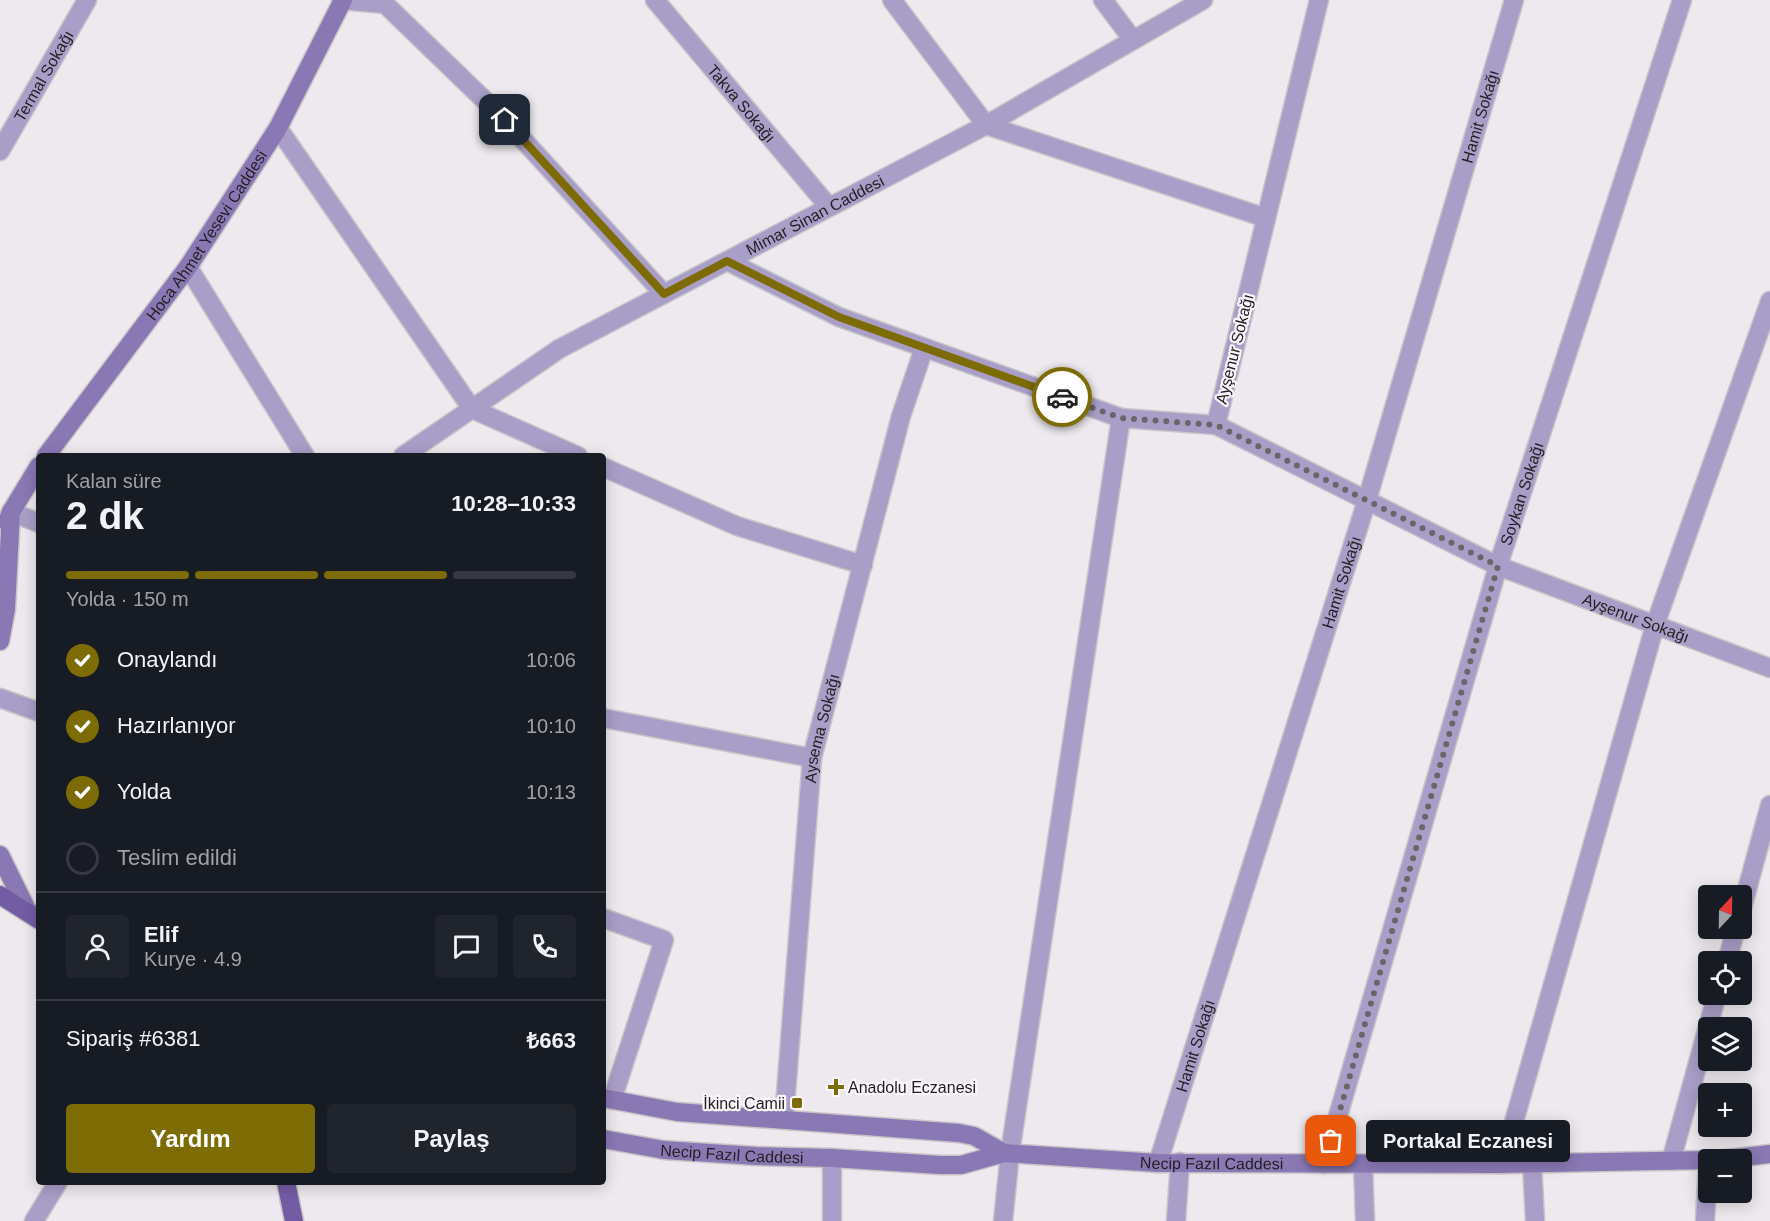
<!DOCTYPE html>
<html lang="tr">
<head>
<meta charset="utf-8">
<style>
  body { margin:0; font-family:Arial,sans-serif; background:#20242c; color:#f1f3f6; height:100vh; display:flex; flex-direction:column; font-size:22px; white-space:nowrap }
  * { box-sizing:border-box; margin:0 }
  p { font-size:20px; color:#9ea1a6 }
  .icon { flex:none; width:33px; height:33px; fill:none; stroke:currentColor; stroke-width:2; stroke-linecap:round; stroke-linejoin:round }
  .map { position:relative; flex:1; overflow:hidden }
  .side { position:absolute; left:36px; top:453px; width:570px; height:732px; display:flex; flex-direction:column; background:#171b24; border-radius:6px; box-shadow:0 3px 15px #0003 }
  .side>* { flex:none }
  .needle { width:39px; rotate:22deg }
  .fabs { position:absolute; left:1698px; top:885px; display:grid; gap:12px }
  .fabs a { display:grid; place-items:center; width:54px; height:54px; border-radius:6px; background:#171b24; box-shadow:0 3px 15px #0003; font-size:30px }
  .pin { position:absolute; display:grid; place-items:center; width:51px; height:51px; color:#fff; margin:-26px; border-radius:12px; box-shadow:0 3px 9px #0006 }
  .courier { position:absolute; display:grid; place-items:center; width:60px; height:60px; margin:-30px; border:4px solid #7d6b04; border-radius:50%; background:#fff; color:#222; box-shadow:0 2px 8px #0007 }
  .bubble { position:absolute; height:42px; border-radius:6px; background:#171b24; box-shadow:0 3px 15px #0003; font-size:20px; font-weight:700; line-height:42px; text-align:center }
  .overview em { font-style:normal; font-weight:700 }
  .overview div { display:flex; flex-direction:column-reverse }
  .overview { display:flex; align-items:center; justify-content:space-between; height:102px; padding:0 30px }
  h1 { font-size:39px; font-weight:700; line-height:45px }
  .bar { display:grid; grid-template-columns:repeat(4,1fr); gap:9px 6px; align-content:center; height:72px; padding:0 30px }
  .bar i { height:8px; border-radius:4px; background:#363941 }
  .bar .on { background:#7d6b04 }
  .bar p { grid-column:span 4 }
  .line { display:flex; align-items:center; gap:15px; padding:0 30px; border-top:2px solid #363941 }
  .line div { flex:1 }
  .round { display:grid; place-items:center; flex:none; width:63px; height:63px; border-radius:6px; background:#20242c }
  ol { padding:0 30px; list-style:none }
  li { display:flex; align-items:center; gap:18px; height:66px }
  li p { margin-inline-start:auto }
  li .icon { padding:6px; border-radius:50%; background:#7d6b04; color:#fff; stroke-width:4 }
  li:last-child { color:#9ea1a6 }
  li i { width:33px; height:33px; border:3px solid #363941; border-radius:50% }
  .primary-button { display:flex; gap:12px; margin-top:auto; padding:12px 30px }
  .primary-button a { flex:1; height:69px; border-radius:6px; background:#7d6b04; color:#fff; font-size:24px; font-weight:700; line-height:69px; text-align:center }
  .primary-button a+a { background:#20242c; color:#f1f3f6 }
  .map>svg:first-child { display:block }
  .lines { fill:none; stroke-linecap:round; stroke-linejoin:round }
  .minor-casing { stroke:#c8c5c9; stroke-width:21 }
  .secondary-casing { stroke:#c8c5c9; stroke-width:21 }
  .primary-casing { stroke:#c8c5c9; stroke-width:21 }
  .minor { stroke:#a99ec7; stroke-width:18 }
  .secondary { stroke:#8a78b4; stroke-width:18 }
  .primary { stroke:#745ca5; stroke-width:18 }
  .done { stroke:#686669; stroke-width:6; stroke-dasharray:0 10.8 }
  .route { stroke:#7d6b04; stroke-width:8 }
  .poi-dot { fill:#7d6b04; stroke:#fbf6fb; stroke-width:2 }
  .labels { text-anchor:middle; stroke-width:4.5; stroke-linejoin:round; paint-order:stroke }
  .street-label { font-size:16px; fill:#211f21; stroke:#fbf6fb }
  .poi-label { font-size:16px; fill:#211f21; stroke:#fbf6fb; text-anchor:start }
</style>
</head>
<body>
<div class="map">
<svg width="1770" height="1221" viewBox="0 0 1770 1221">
  <rect width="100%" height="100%" fill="#ede9ee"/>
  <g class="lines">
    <defs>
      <g id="minor">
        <path d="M341,0l44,4 120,116 159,174"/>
        <path id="s1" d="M655,0l174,207"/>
        <path d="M892,0l94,125 280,93"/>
        <path d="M1103,0l30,40"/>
        <path id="s2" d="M1319,0l-103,425 282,141 272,102"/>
        <path d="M278,128l194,281 106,47"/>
        <path id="s3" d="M0,151l87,-151"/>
        <path d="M727,261l112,56 282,101 95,7"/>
        <path d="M188,267l117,189"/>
        <path id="s4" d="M403,456l156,-107 427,-224 217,-125"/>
        <path d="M603,467l134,59 126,39"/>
        <path d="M11,512l28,11"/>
        <path d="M0,698l39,14"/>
        <path d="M603,718l209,40"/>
        <path d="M1742,908l28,-103"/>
        <path d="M603,918l61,22 -52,160"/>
        <path d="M1727,962l9,-34"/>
        <path id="s5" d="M784,1119l28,-361 89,-342 23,-68"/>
        <path d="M1671,1161l46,-167"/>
        <path id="s6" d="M1158,1163l209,-663 147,-500"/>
        <path d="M1532,1163l3,58"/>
        <path id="s7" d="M1324,1164l174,-598 184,-566"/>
        <path d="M1363,1164l2,57"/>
        <path d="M1502,1164l153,-539 115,-324"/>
        <path d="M34,1221l24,-39"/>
        <path d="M832,1221v-63"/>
        <path d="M1003,1221l7,-68 111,-735"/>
        <path d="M1176,1221l4,-59"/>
        <path d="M1705,1221l3,-59"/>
      </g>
      <g id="secondary">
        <path id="s8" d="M46,456l142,-189 90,-139 65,-128"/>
        <path d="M7,522l4,-10 28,-46"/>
        <path d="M0,641l6,-32 5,-97"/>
        <path d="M0,855l28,57 6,2"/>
        <path d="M603,1098l74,14 282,21 15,3 30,17"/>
        <path id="s9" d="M603,1139l61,11 92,6 76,2 108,7h21l43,-12 154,10 344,1 206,-4"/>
        <path d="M1718,1160l52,-6"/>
      </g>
      <path id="primary" d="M0,895l39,25
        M286,1182l8,39"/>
    </defs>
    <!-- minor casing -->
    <use href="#minor" class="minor-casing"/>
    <!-- secondary casing -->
    <use href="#secondary" class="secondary-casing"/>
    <!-- primary casing -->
    <use href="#primary" class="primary-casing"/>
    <!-- minor -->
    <use href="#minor" class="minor"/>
    <!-- secondary -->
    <use href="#secondary" class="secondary"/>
    <!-- primary -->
    <use href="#primary" class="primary"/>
  </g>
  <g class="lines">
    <!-- done -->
    <path class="done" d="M1062,397l59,21 95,7 282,141 -167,575"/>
    <!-- route -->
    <path class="route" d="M505,120l159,174 63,-33 112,56 223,80"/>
  </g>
  <!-- markers -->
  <g class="poi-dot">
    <path d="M833 1078h6v6h6v6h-6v6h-6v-6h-6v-6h6z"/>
    <rect x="791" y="1097" width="12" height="12" rx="3"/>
  </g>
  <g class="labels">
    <!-- street labels -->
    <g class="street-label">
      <text dy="6" stroke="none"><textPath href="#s3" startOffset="87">Termal Sokağı</textPath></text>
      <text dy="6" stroke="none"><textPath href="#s1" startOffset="135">Takva Sokağı</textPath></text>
      <text dy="6" stroke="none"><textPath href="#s6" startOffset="1095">Hamit Sokağı</textPath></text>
      <text dy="6" stroke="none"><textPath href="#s4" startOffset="478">Mimar Sinan Caddesi</textPath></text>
      <text dy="6" stroke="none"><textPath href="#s8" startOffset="273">Hoca Ahmet Yesevi Caddesi</textPath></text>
      <text transform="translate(1234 349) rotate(-76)" y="6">Ayşenur Sokağı</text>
      <text dy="6" stroke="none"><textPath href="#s7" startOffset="699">Soykan Sokağı</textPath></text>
      <text dy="6" stroke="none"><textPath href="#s6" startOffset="609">Hamit Sokağı</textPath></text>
      <text dy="6" stroke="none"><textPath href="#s2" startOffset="900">Ayşenur Sokağı</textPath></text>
      <text dy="6" stroke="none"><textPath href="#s5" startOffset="393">Aysema Sokağı</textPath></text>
      <text dy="6" stroke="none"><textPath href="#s6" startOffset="123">Hamit Sokağı</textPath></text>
      <text dy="6" stroke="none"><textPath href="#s9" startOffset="130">Necip Fazıl Caddesi</textPath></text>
      <text dy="6" stroke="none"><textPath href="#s9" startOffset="612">Necip Fazıl Caddesi</textPath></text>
    </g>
    <!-- poi labels -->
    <g class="poi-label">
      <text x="848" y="1093">Anadolu Eczanesi</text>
      <text x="785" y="1109" text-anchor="end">İkinci Camii</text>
    </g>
  </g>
</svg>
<div class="fabs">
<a><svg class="needle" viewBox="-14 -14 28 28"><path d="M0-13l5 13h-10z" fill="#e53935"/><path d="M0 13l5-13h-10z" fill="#9ea1a6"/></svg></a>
<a><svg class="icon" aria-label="locate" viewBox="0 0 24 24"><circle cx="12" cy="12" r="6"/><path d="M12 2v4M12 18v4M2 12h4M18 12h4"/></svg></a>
<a><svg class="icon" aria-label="layers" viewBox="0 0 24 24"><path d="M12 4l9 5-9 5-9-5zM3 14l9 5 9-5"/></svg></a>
<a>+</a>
<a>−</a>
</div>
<div class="pin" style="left:1331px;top:1141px;background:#ea580c"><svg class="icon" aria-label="bag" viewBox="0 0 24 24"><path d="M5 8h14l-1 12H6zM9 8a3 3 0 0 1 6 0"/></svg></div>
<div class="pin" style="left:505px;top:120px;background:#1f2937"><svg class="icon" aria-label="home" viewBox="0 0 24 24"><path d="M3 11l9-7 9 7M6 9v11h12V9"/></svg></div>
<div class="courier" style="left:1062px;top:397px"><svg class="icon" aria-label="car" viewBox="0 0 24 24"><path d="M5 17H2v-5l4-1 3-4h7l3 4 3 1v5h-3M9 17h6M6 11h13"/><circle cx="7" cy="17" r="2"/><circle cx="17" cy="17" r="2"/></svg></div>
<div class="bubble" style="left:1366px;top:1120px;width:204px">Portakal Eczanesi</div>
<section class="side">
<div class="overview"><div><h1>2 dk</h1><p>Kalan süre</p></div><em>10:28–10:33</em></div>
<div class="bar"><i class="on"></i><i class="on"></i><i class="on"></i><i></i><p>Yolda · 150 m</p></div>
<ol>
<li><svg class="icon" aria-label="check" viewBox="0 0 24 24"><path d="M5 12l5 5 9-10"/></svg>Onaylandı<p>10:06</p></li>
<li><svg class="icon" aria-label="check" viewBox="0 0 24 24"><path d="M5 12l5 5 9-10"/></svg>Hazırlanıyor<p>10:10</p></li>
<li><svg class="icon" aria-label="check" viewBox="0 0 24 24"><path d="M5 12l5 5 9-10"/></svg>Yolda<p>10:13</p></li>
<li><i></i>Teslim edildi</li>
</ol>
<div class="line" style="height:108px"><a class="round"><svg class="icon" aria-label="person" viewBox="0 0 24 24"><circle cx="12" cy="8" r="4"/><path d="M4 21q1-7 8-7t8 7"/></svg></a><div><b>Elif</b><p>Kurye · 4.9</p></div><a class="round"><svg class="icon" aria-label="chat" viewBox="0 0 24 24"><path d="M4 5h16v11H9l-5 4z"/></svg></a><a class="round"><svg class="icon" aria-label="phone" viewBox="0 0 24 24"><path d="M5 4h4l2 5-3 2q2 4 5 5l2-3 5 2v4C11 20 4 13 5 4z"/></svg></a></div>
<div class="line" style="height:78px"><div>Sipariş #6381</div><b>₺663</b></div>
<div class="primary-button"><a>Yardım</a><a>Paylaş</a></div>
</section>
</div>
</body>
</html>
